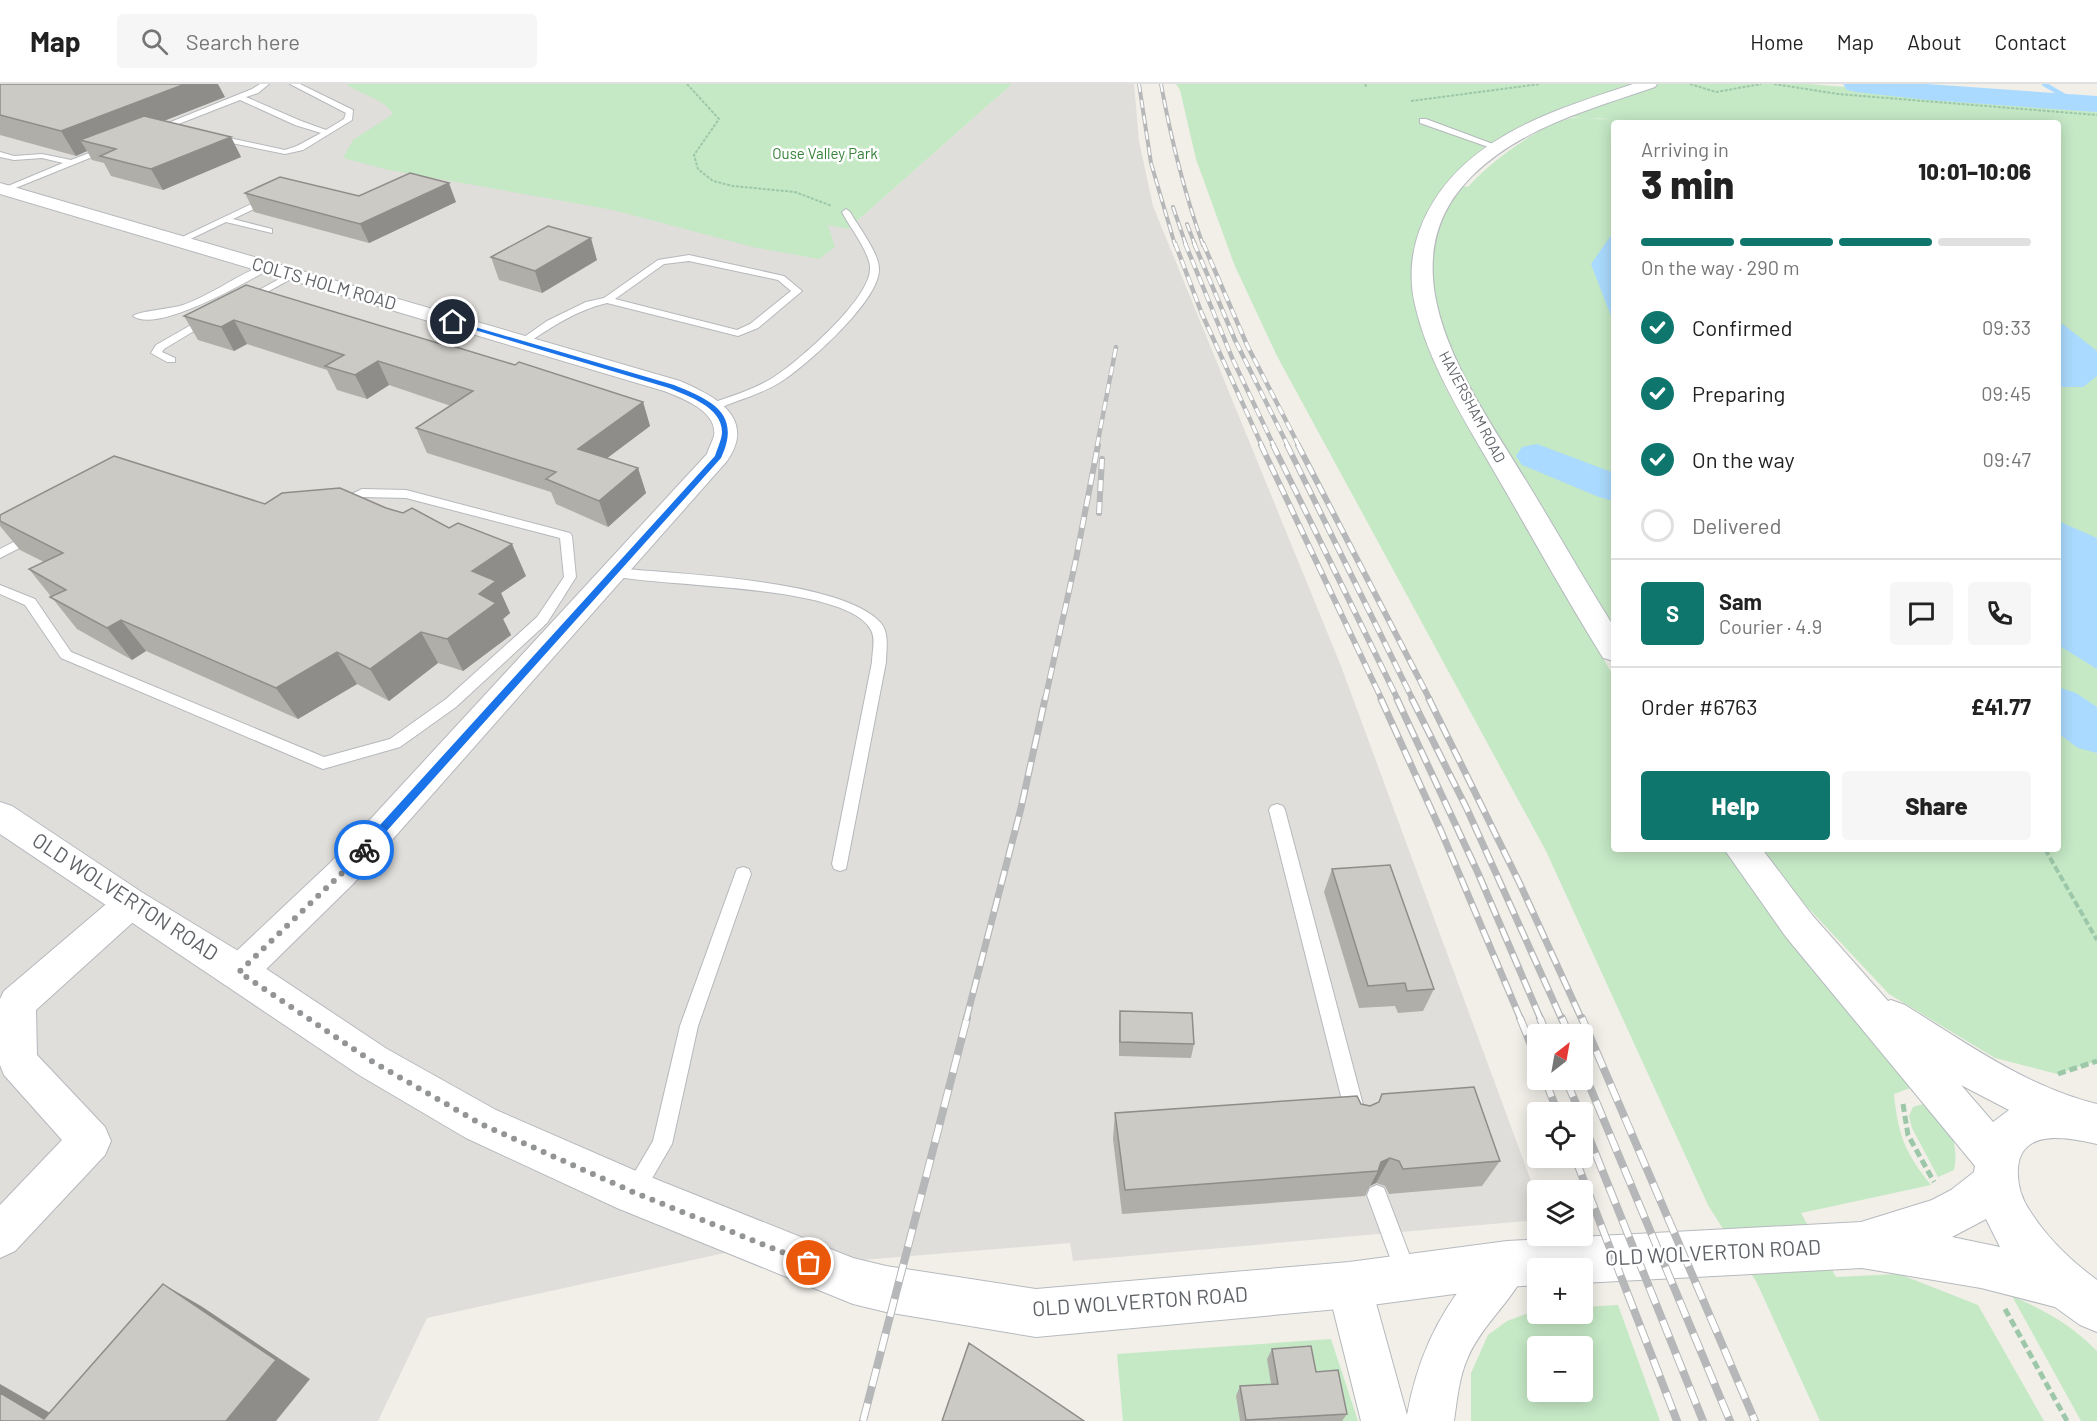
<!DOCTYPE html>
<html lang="en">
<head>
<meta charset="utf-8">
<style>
  body { margin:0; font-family:Barlow,sans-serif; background:#f6f6f6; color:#222; height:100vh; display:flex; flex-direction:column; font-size:22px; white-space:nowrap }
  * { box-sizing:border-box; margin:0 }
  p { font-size:20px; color:#767676 }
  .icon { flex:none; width:33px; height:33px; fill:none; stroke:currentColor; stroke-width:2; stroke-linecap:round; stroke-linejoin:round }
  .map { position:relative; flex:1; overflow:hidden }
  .sheet { position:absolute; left:1611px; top:36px; width:450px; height:732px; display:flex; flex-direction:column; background:#fff; border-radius:6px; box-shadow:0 3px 15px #0003 }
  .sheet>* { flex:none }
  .needle { width:39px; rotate:31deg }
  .fabs { position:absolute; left:1527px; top:940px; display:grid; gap:12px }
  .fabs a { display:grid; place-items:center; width:66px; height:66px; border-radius:6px; background:#fff; box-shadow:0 3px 15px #0003; font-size:30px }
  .pin { position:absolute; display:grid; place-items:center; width:51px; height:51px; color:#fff; margin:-26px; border:3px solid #fff; border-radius:50%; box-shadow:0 2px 6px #0007 }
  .courier { position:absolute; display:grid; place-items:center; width:60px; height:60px; margin:-30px; border:4px solid #1a73e8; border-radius:50%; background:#fff; color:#222; box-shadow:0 2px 8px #0007 }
  .headline em { font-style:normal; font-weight:800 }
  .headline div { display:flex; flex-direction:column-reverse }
  .headline { display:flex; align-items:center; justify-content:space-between; height:102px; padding:0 30px }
  h1 { font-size:39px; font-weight:800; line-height:45px }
  .bar { display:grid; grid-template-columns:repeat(4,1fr); gap:9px 6px; align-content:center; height:72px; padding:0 30px }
  .bar i { height:8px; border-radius:4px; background:#e0e0e0 }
  .bar .on { background:#0f766e }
  .bar p { grid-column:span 4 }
  .line { display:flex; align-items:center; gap:15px; padding:0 30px; border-top:2px solid #e0e0e0 }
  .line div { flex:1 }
  .round { display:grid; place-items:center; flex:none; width:63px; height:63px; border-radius:6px; background:#f6f6f6 }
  ol { padding:0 30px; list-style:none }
  li { display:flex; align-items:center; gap:18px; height:66px }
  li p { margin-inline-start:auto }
  li .icon { padding:6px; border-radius:50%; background:#0f766e; color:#fff; stroke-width:4 }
  li:last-child { color:#767676 }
  li i { width:33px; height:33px; border:3px solid #e0e0e0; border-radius:50% }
  .primary-button { display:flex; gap:12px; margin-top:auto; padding:12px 30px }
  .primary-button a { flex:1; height:69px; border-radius:6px; background:#0f766e; color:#fff; font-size:24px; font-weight:800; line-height:69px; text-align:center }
  .primary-button a+a { background:#f6f6f6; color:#222 }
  header { display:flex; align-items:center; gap:36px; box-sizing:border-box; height:84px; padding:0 30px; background:#fff; border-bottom:2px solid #e0e0e0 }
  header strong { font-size:28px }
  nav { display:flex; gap:33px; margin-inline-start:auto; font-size:21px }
  .search { width:420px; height:54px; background:#f6f6f6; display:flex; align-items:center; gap:15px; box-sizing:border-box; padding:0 21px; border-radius:6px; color:#767676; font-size:22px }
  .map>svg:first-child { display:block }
  .industrial { fill:#e0deda }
  .green { fill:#c5e8c5; fill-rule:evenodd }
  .water { fill:#aadaff }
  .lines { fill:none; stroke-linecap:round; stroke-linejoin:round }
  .stream { stroke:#aadaff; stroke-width:4.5 }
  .river { fill:#aadaff; fill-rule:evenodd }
  .lane-casing { stroke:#b5b8bc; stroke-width:2 }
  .street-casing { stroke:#b5b8bc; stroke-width:2 }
  .secondary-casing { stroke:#b6babf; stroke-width:2 }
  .path-far2 { stroke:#9cc7a9; stroke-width:2; stroke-dasharray:3 1.5; stroke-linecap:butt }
  .path-far1 { stroke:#9cc7a9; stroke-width:4; stroke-dasharray:7 3; stroke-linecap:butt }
  .path { stroke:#9cc7a9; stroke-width:5; stroke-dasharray:8 4; stroke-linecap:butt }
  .lane { fill:#fff; fill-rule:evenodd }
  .street { fill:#fff; fill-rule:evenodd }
  .secondary { fill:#fff; fill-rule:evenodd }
  .rail-far4-casing { stroke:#b6b7b8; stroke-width:4 }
  .rail-far3-casing { stroke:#b6b7b8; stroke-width:4.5 }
  .rail-far2-casing { stroke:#b6b7b8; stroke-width:6 }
  .rail-far1-casing { stroke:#b6b7b8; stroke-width:7 }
  .rail-casing { stroke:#b6b7b8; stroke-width:8 }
  .rail-far4 { stroke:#fff; stroke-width:2; stroke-dasharray:8; stroke-linecap:butt }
  .rail-far3 { stroke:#fff; stroke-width:3; stroke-dasharray:9; stroke-linecap:butt }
  .rail-far2 { stroke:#fff; stroke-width:4; stroke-dasharray:11; stroke-linecap:butt }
  .rail-far1 { stroke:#fff; stroke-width:4.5; stroke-dasharray:14; stroke-linecap:butt }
  .rail { stroke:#fff; stroke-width:6; stroke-dasharray:18; stroke-linecap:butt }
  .wall { fill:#afaea9 }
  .shaded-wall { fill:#8f8d8a }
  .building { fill:#cccac5; stroke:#8f8d8a; stroke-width:1.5 }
  .route { fill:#1a73e8 }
  .done { stroke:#929495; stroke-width:6; stroke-dasharray:0 10.8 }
  .labels { text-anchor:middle; stroke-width:5; stroke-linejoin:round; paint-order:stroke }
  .far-park-label { font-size:15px; fill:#348238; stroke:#fff }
  .far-street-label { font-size:15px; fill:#5f6368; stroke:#fff }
  .street-label { font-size:18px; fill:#5f6368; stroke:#fff }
  .near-street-label { font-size:21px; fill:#5f6368; stroke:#fff }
</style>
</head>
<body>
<header>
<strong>Map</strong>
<div class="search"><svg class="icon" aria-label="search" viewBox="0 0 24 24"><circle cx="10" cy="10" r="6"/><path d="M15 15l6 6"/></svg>Search here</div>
<nav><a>Home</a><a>Map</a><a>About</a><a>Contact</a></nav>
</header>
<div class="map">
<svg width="2097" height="1337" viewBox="0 0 2097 1337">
  <rect width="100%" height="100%" fill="#f1efe8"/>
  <!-- industrial -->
  <path class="industrial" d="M0,0h405l443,145 164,-145h122l5,57 14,65 188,460 196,531v23l-464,41 -3,-18 -208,17 -96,-16 -339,74 -49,103h-378z"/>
  <!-- green -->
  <path class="green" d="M346,0h666l-164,145 -20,-4 7,22 -16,12 -66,-12 -140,-37 -224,-40 -46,-12 10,-18 40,-26c-10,-16 -32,-19 -47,-30z
    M1176,0h633l288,24v953l-40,13 -62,-16 -106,-64 -136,-145h305v-726h-444v528l-200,-358 9,42 23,54 168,288v172h116l191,235 -27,10c4,41 11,59 37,91l-130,28 35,64 63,-3 79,31 66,116h-224l-63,-138 -49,-78 -162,-354 -269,-495 -43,-92 -38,-105 -16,-69zM1558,32l51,3c-12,1 -29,-4 -41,0 -32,9 -78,43 -100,68l-13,-3 12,-13z
    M1933,1017c14,25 27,39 21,69l-16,7 -26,-49 -3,-12 4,-9z
    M2012,1212c32,14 60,29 85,55v70h-16z
    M1618,1221l42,116h-189v-48l17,-38 19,-14 30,-11 1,4h44l1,-7zM1538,1263h44v45h-44z
    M1331,1255l27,82h-235l-6,-67z"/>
  <!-- water -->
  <path class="water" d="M1612,150h2v90l-23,-60z
    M2058,239l6,2 33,26v25l-14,11h-25z
    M2058,437l39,17v131l-39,-24z"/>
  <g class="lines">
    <!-- stream -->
    <path class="stream" d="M2044,0l31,18"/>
    <!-- river -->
    <path class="river" d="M1843,0h84l170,12v16l-169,-12 -72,-8 -9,-2z
      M1537,360l77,29v28l-15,-4 -77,-32 -6,-9 6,-9z
      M2058,603l18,6 21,14v46l-19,-5 -20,-15z"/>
    <defs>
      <path id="lane" d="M260,0h9l-11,9 -12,4 55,24 25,9 18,-11 2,-6 -56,-29h10l53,26 -1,10 -49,30 -18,4 -73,-15v-4h3l70,15 12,-4 24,-13 -26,-8 -55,-25 -82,32 -7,-2 101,-41z
        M1420,35h6l75,28 -7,2 -74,-26z
        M105,63l7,2 -104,42 -7,-2 62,-26 -21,-5 -28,2 -14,-3v-5l14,4 28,-2 29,6z
        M268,112l4,3 -1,2 -38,18 39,10v4l-46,-11 -44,21 -8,-2z
        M846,125l4,3c8,14 29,41 29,57 1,31 -71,95 -97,112 -15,10 -33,16 -50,22 -8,3 -17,8 -26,6v-4c23,-8 47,-15 68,-28 25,-16 96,-78 96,-108 1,-15 -21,-43 -28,-57z
        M689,171l95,21 18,15 -44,37 -20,8 -131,-33c-30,7 -56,24 -81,41l-9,-2 30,-21 39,-19 18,-4 54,-38zM689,177l89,19 13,11 -41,33 -13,6 -122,-31 49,-35z
        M267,180l5,3 -2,2c-24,13 -113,65 -137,47 6,-5 38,-7 50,-11 29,-10 55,-31 84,-41z
        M290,189l8,2 -49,27 -8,-2z
        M205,233l9,2 -50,30 -2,3 13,6v4h-8l-16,-9 5,-8z
        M362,405l44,1 164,43 2,3 4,41 -29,46 -91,84 -56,40 -77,22 -5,-2 -257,-109 -36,-53 -25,-11v-9l35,14 36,53 253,105 66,-18 56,-40 91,-82 27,-40 -4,-39 -154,-40 -42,-1 -25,10 -6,-4z
        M33,448l4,1 2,3 -2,3 -37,19v-9z
        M614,484c60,6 226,11 266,54 10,11 6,27 6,40l-40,207 -6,2 -6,-2 -2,-5 40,-202c0,-9 4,-23 -1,-32 -24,-47 -212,-42 -262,-55l-1,-3z
        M1277,720l6,2 2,4 81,306 -3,6 -7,3 -7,-3 -3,-6 -77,-306 2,-4z
        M743,783l6,2 2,5 -53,152 -26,118 -32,55 -7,3 -7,-3 -3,-7 30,-51 27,-115 55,-152 2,-5z
        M1377,1101l7,3 32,84 -4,7 -7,4 -7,-4 -31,-84 3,-7z"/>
      <path id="street" d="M0,99l680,198c35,15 77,37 47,80l-373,422 -102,100 -13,5 -13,-5 -5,-11 5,-11 104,-98 377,-409c2,-6 5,-12 7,-18 4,-25 -32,-38 -50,-45l-664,-197z
        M130,805l12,5 6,10 -6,10 -106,96 1,45 68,72 6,14 -6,14 -90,96 -15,7v-53l62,-65 -58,-65 -4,-10v-66l4,-8 114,-97z
        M1507,1158l16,6 6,16c-14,35 -46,59 -61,93 -9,20 -11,43 -14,64h-93l-34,-136 6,-16 16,-6 16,6 6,16 36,130c10,-54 29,-97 63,-139 13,-16 18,-26 37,-34z"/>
      <path id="secondary" d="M1633,0h24l-2,3c-64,22 -133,40 -183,89 -93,92 1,217 53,303 30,49 58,99 89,148v34l-11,-3 -17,-28c-34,-56 -65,-113 -98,-169 -29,-50 -60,-100 -73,-156 -6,-25 -4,-52 5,-76 34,-89 131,-118 213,-145z
        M0,718l12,4 131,87 110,67 134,89 109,61 147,64 210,84 33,8 150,23 313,-27 158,-21 354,-19 71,-22 19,-10 23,-18 1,-6 -189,-229 -62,-88h38l50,66 76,86 3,-1 14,5c61,38 122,82 192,99v40c-27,-6 -76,-17 -79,24 -1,15 3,30 12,43 17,27 41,50 67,69v52l-17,-7 -25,-18 -74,-19 -119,-20 -280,15v-14h-44v16l-31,2 -158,21 -313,29 -150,-25 -33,-8 -236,-96 -151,-70 -107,-63 -359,-241zM1961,1001l48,25 -16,12zM1986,1135l14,28 -48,-10z"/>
    </defs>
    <!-- lane casing -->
    <use href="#lane" class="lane-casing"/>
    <!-- street casing -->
    <use href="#street" class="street-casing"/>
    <!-- secondary casing -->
    <use href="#secondary" class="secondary-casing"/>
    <!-- path-far2 -->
    <path class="path-far2" d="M687,0l32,35 -25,36 4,14 15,12 20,5 62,6 37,14
      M1365,0l2,4
      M1690,0l26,8 45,-8
      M1774,0l64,10 259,21
      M1411,17l129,-17"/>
    <!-- path-far1 -->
    <path class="path-far1" d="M2045,765l52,91"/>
    <!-- path -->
    <path class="path" d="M2058,990l39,-13
      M1903,1020l5,31 26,47
      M2005,1225l62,112"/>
    <!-- lane -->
    <use href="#lane" class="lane"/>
    <!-- street -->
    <use href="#street" class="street"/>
    <!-- secondary -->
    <use href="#secondary" class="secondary"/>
    <defs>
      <path id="rail-far4" d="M1139,0l12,79 24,82
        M1161,0c10,55 23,108 42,161
        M1173,123l13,38
        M1187,140l8,21"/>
      <path id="rail-far3" d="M1175,159l27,71 60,132
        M1185,159l48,117 41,86
        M1194,159l41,97 53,106
        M1203,159l44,102 52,101
        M1097,362l19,-99"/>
      <path id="rail-far2" d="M1261,361l121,255
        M1273,361l125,255
        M1287,361l126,255
        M1298,361l132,255
        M1099,429l3,-54
        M1045,616l31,-141 22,-114"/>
      <path id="rail-far1" d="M1381,615l60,132 80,189
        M1397,615l81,174 63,147
        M1412,615l55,110 95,211
        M1429,615l91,185 62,136
        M966,936l55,-212 24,-109"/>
      <path id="rail" d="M1520,934l18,44
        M1540,934l7,17
        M1562,934l7,17
        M1582,934l173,403
        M1582,984l148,353
        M1545,996l13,33
        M1566,996l14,33
        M1582,1036l121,301
        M1575,1074l102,263
        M863,1337l104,-403"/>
    </defs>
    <!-- rail-far4 casing -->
    <use href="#rail-far4" class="rail-far4-casing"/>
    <!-- rail-far3 casing -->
    <use href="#rail-far3" class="rail-far3-casing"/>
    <!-- rail-far2 casing -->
    <use href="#rail-far2" class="rail-far2-casing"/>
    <!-- rail-far1 casing -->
    <use href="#rail-far1" class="rail-far1-casing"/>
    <!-- rail casing -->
    <use href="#rail" class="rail-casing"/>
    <!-- rail-far4 -->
    <use href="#rail-far4" class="rail-far4"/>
    <!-- rail-far3 -->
    <use href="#rail-far3" class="rail-far3"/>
    <!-- rail-far2 -->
    <use href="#rail-far2" class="rail-far2"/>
    <!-- rail-far1 -->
    <use href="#rail-far1" class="rail-far1"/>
    <!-- rail -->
    <use href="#rail" class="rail"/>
  </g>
  <!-- wall -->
  <path class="wall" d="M0,0l225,13 -61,24 67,16 10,20 -78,33 -52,-14 -7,-13 -12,-3 -5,-9 -11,5 -76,-21z
    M245,109l114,3 97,6 -87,41 -115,-31z
    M491,173l106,3 -55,33 -43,-13z
    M246,201l198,60 199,57 7,24 -43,32 31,10 8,25 -38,34 -52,-23 -5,-12 -124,-39 -11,-25 35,-22 -62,-21 -22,14 -30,-9 -10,-20 -80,-26 -13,7 -36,-11 -14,-24z
    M265,420l261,72 -25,17 9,20 -7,6 8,16 -48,36 -25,-8 -49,38 -32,-17 -59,35 -152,-68 -14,9 -55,-31 -48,-60 15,-7 -24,-12 -20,-24v-11z
    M1332,785l102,120 -11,22 -25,2 -3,-7 -36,2 -35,-116z
    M1120,927l74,33 -3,14 -72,-2v-31z
    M1382,1010l118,67 -18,25 -93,8 -4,-8 -9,-3 -6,3 -5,10 -243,18 -9,-75 2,-26 246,-9 9,2 8,-3z
    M1272,1265l44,23 31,42 -5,7h-102l-4,-25 4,-10 31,-2 -4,-25z"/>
  <!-- shaded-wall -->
  <path class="shaded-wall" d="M185,0h33l7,13 -123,48 -22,-5 7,11 -11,5 -15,-25z
    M231,53l10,20 -78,33 -12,-21z
    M449,99l7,19 -87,41 -9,-19z
    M591,154l6,22 -55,33 -7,-22z
    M234,236l13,24 -13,7 -13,-24z
    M378,277l11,24 -22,14 -12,-24z
    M643,318l7,24 -64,48 -8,-25z
    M638,384l8,25 -38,34 -9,-26z
    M512,460l14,32 -25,17 9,20 -7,6 8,16 -48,36 -16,-32 32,-45 -7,-23z
    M121,536l25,31 -14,9 -25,-32z
    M421,548l17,31 -49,38 -19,-32z
    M337,568l20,32 -59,35 -22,-31z
    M1390,1074l-14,25 -6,3 8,-15 3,-9z
    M163,1200l38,22 109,73 -34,42h-50z
    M0,1300l64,37 -20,-2 -44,-26z"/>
  <!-- building -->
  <path class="building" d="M0,0h185l-124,47 -61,-16z
    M144,32l87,21 -80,32 -51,-13 16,-7 -36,-9z
    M410,89l39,10 -89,41 -115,-31 35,-16 79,19z
    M548,142l43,12 -56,33 -44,-14z
    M246,201l198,60 2,-1 69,21 4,-3 124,40 -65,47 60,19 -39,33 -53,-22 10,-7 -140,-44 57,-37 -95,-30 -23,14 -30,-9 19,-11 -110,-35 -13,7 -37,-11z
    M114,372l151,48 17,-11 58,-5 46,20 17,5 9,-5 37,20 9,-5 54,21 -40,27 24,10 -17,13 17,9 -49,36 -26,-7 -51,37 -33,-17 -61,36 -155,-68 -14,8 -57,-31 16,-7 -37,-21 34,-16 -63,-32v-6z
    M1390,781l44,124 -27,2 -2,-8 -37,3 -36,-117z
    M1120,927l72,2 2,31 -74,-2z
    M1474,1003l26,74 -97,8 -4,-8 -9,-3 -9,4 -3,9 -253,19 -10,-77 242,-17 4,8 9,2 9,-4 3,-8z
    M163,1200l113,76 -50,61h-226v-28l44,26z
    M969,1259l115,78h-142z
    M1311,1262l5,26 22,-2 9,44 -101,6 -6,-34 38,-2 -6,-35z"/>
  <!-- route -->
  <path class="route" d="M451,236l223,65c37,15 68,28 47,73l-354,395 -3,1 -6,-4 2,-3 355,-391c2,-7 7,-17 7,-24 0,-25 -34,-36 -53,-44l-218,-65z"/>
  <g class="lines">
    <!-- done -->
    <path class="done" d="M364,766l-22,23 -103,99 134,90 108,62 152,68 176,71"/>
  </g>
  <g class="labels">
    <!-- far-park labels -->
    <g class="far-park-label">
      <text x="825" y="75">Ouse Valley Park</text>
    </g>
    <!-- far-street labels -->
    <g class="far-street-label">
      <text transform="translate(1472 323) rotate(62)" y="5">HAVERSHAM ROAD</text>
    </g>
    <!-- street labels -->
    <g class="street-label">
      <text transform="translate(324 200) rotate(16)" y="6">COLTS HOLM ROAD</text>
    </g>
    <!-- near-street labels -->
    <g class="near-street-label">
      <text transform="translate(125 813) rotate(33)" y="7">OLD WOLVERTON ROAD</text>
      <text transform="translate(1713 1169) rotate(-3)" y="7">OLD WOLVERTON ROAD</text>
      <text transform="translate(1140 1218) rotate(-4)" y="7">OLD WOLVERTON ROAD</text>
    </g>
  </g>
</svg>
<div class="fabs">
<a><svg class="needle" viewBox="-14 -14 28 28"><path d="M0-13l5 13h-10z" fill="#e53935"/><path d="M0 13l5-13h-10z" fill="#767676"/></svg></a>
<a><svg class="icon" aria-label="locate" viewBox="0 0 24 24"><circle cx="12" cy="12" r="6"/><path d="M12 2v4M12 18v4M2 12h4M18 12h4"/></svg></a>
<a><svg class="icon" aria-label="layers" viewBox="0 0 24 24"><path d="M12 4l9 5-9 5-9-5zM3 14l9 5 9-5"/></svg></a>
<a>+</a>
<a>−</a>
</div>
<div class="pin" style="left:809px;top:1179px;background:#ea580c"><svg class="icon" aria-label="bag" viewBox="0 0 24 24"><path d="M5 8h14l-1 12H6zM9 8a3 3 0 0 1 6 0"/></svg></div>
<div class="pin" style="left:453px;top:238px;background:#1f2937"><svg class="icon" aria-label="home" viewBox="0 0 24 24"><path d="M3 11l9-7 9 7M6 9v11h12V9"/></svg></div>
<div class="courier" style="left:364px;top:766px"><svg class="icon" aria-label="bike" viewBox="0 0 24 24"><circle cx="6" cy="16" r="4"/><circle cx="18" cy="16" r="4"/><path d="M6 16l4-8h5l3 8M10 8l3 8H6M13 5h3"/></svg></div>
<section class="sheet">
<div class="headline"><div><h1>3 min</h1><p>Arriving in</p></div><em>10:01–10:06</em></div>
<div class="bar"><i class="on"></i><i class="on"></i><i class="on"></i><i></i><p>On the way · 290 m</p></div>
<ol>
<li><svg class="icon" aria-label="check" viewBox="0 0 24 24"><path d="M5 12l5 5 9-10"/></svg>Confirmed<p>09:33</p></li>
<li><svg class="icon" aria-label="check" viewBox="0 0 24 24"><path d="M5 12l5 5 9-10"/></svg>Preparing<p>09:45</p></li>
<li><svg class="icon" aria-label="check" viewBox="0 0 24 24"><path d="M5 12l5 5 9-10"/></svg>On the way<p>09:47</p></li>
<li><i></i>Delivered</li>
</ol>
<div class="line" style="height:108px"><b class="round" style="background:#0f766e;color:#fff">S</b><div><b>Sam</b><p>Courier · 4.9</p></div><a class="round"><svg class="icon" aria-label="chat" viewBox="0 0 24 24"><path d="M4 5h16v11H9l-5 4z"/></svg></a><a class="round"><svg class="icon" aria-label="phone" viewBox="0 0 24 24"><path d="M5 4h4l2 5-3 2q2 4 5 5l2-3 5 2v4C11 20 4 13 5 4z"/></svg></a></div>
<div class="line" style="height:78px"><div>Order #6763</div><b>£41.77</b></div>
<div class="primary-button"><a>Help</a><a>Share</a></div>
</section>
</div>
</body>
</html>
